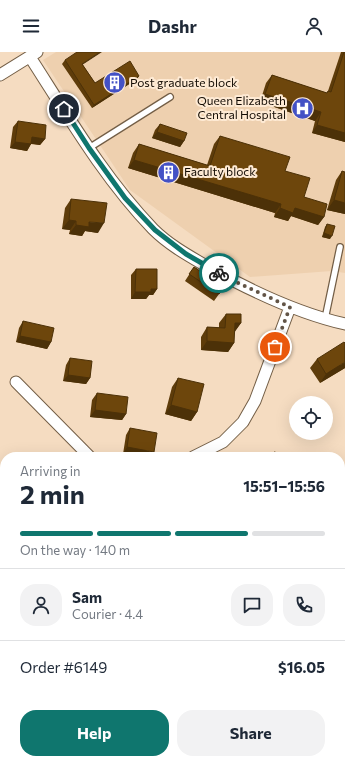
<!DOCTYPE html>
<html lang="en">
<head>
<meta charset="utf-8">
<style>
  body { margin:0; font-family:Commissioner,sans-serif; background:#f2f2f3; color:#1f2937; height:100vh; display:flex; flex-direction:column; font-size:15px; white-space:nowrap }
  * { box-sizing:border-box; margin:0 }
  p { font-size:13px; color:#747a83 }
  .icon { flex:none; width:22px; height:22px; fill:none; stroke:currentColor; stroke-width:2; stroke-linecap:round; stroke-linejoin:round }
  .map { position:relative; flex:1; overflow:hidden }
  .details { position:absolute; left:0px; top:400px; width:345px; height:312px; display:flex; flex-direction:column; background:#fff; border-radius:16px 16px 0 0; box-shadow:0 4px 16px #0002 }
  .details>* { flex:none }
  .fabs { position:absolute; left:289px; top:344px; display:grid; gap:8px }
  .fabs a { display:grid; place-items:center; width:44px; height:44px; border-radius:50%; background:#fff; box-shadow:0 4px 16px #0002; font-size:20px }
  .pin { position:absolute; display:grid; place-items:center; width:34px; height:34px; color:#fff; margin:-17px; border:2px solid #fff; border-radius:50%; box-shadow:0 1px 4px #0007 }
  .courier { position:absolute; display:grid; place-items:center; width:40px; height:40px; margin:-20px; border:3px solid #0f766e; border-radius:50%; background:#fff; color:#222; box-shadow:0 1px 5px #0007 }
  .head em { font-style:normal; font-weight:700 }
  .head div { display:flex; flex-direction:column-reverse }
  .head { display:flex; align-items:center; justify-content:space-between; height:68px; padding:0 20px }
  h1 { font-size:26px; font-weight:700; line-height:30px }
  .bar { display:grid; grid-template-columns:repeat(4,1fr); gap:6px 4px; align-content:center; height:48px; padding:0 20px }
  .bar i { height:5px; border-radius:3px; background:#e0e1e3 }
  .bar .active { background:#0f766e }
  .bar p { grid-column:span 4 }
  .line { display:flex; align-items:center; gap:10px; padding:0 20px; border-top:1px solid #e0e1e3 }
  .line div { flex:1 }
  .round { display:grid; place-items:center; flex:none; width:42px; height:42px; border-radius:16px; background:#f2f2f3 }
  .action { display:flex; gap:8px; margin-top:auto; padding:8px 20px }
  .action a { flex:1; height:46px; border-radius:16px; background:#0f766e; color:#fff; font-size:16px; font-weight:700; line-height:46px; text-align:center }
  .action a+a { background:#f2f2f3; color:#1f2937 }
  header { display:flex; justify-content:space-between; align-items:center; height:52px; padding:0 20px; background:#fff; font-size:18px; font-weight:700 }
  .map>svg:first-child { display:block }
  .built { fill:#eed0af }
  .green { fill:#ecc79c }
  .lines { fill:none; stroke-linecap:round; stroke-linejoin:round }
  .river { stroke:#c99d68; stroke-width:20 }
  .lane-casing { stroke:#735e46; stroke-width:8 }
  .street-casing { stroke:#735e46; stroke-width:13 }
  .lane { stroke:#fff; stroke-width:5.5 }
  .street { stroke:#fff; stroke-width:11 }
  .wall { fill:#5e3c0a }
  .shaded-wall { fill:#4c3108 }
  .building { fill:#6d460c; stroke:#4c3108 }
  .done { stroke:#625446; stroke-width:4; stroke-dasharray:0 7.2 }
  .route { stroke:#0f766e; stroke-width:5 }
  .labels { text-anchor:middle; stroke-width:4; stroke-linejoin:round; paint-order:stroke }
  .poi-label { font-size:12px; fill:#130b03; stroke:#feead4; text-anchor:start }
</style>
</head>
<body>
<header><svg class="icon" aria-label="menu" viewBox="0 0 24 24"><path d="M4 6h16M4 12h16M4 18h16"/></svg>Dashr<svg class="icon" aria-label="person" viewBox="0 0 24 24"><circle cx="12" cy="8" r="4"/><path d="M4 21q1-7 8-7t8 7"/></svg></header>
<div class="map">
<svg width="345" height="712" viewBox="0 0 345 712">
  <rect width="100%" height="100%" fill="#f5dcc1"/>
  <!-- built -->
  <path class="built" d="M56,0h289v221l-13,-2 -82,6 -120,-87 -87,-130z"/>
  <!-- green -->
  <path class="green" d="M340,576h5v136h-234v-5h229z"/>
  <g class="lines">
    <!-- river -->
    <path class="river" d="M0,677l5,1
      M202,707l4,5"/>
    <defs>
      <path id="lane" d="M89,96l81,-51
        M325,267l15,-72"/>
      <path id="street" d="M30,5c38,59 74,121 123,172 16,16 36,27 55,38 43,24 89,46 137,57
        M0,23l37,-23
        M16,330l74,75
        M193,405l30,-15 20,-20 12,-21 35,-94"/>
    </defs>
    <!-- lane casing -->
    <use href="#lane" class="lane-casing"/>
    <!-- street casing -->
    <use href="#street" class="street-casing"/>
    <!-- lane -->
    <use href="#lane" class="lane"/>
    <!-- street -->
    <use href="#street" class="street"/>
  </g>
  <!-- wall -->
  <path class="wall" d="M341,0h4v90l-33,-9 3,-12 -55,-19 6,-19 6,-8 55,18 1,-2z
    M65,8l18,5 12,18 44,-7 -2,3 -45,29 -30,-44z
    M18,69l27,18 -5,6 -9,-1 -4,7 -17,-3 3,-21z
    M160,72l24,17 -4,6 -28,-9 3,-8z
    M220,84l65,35 19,26 20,20 -6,8 -27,-9 -3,5 -14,-4 1,-4 -147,-45 5,-15 6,-9 68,21 7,-21z
    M342,119l3,43 -18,-4 9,-30z
    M71,147l27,34 -13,-2 -3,5 -13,-2 1,-4 -8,-1 3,-21z
    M327,172l3,15 -8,-2 3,-10z
    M194,215l30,20 -10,14 -29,-20z
    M136,217l21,20 -4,6h-4l-3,4h-15v-24z
    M226,262l15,9 -7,9v11l-6,9 -27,-2v-13l6,-10 12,1v-5z
    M23,269l28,21 -4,7 -31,-7 3,-14z
    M70,306l20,20 -4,6 -23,-3 3,-16z
    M317,307l28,9 -25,15 -10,-15z
    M178,326l19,34 -6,9 -26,-7 7,-27z
    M97,341l29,21 -4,6 -32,-3 2,-17z
    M130,376l20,29h-8l-19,-3 3,-19z
    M274,400l13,5h-17z"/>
  <!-- shaded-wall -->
  <path class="shaded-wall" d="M100,0h2l-23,15 3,-3z
    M139,24l-2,3 -45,29 2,-3z
    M265,42l56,18 -6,9 -55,-19z
    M317,73l28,8v9l-33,-9z
    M157,80l27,9 -4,6 -28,-9z
    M32,85l13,2 -5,6 -12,-2z
    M15,90l16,2 -4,7 -17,-3z
    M134,108l147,44 -6,9 -147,-45z
    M334,148l11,3v11l-18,-4z
    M280,156h15l29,9 -6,8 -27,-9 -3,5 -14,-4z
    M69,168l7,1 -6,9 -8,-1z
    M89,170l15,1 -6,10 -13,-2 -3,5 -13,-2 7,-9z
    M324,181l8,3 -2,3 -8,-2z
    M151,237h6l-4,6h-4l-3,4h-15l4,-7z
    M235,271h6l-7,10z
    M20,284l31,6 -4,7 -31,-7z
    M207,289l27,2 -6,9 -27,-2z
    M345,310v6l-25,15 6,-9z
    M68,323l22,3 -4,6 -23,-3z
    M171,353l26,7 -6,9 -26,-7z
    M95,358l31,4 -4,6 -32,-3z
    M127,395l27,5 -4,5h-8l-19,-3z"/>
  <!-- building -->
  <path class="building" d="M77,0h23l-18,12 13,19 35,-22 9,15 -45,29 -29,-45z
    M344,0h1v81l-28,-8 4,-13 -56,-18 7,-19 55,18 1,-2 3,1z
    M18,69l28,4 -1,14 -13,-2 -1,7 -16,-2z
    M160,72l27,9 -3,8 -27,-9z
    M220,84l70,21 -5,14 25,7 -6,19 23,7 -3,13 -29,-9 -2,5 -13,-5 1,-4 -147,-44 5,-16 71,22z
    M342,119l3,1v31l-11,-3z
    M71,147l36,4 -3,20 -15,-1v5l-13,-2v-4l-7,-1z
    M327,172l8,2 -3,10 -8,-3z
    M194,215l30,20 -5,7 -30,-20z
    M136,217h21v20h-6v3h-16z
    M226,262h15v9h-6l-1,20 -27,-2v-14l18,1z
    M23,269l31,7 -3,14 -31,-6z
    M344,290l1,1v19l-19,12 -9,-15z
    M70,306l22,3 -2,17 -22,-3z
    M178,326l26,6 -7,28 -26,-7z
    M97,341l31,4 -2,17 -31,-4z
    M130,376l27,5 -3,19 -27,-5z
    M274,400l13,3v2h-14z"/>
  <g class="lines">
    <!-- done -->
    <path class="done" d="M219,221l15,8 56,26 -15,40"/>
    <!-- route -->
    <path class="route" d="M64,57l25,39 36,50 30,32 31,24 33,19"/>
  </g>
  <!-- icons -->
  <defs>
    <symbol id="building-disc" viewBox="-11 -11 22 22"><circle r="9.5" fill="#4351c5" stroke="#feead4"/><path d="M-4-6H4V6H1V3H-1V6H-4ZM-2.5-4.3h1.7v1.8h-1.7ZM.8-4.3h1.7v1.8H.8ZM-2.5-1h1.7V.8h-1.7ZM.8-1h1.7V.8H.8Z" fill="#fff"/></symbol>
    <symbol id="hospital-disc" viewBox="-11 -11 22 22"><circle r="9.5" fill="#4351c5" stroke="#feead4"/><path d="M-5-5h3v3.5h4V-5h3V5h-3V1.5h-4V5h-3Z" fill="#fff"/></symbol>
  </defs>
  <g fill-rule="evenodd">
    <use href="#building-disc" x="102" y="18" width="25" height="25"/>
    <use href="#hospital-disc" x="290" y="44" width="25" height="25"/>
    <use href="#building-disc" x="156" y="108" width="25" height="25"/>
  </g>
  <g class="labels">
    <!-- poi labels -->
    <g class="poi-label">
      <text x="130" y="35">Post graduate block</text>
      <text x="286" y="53" text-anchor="end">Queen Elizabeth<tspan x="286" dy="14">Central Hospital</tspan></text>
      <text x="184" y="124">Faculty block</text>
    </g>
  </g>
</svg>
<div class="fabs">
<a><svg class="icon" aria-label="locate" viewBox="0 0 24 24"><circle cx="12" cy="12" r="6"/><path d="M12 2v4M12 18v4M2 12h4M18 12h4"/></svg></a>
</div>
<div class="pin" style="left:275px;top:295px;background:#ea580c"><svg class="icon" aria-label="bag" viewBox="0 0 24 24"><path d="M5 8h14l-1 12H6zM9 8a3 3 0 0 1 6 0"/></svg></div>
<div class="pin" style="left:64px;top:57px;background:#1f2937"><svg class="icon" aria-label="home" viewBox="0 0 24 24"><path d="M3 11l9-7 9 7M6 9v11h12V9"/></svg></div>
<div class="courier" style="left:219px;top:221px"><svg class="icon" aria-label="bike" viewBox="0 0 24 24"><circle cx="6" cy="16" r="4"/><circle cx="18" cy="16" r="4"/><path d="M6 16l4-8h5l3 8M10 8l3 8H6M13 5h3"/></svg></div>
<section class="details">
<div class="head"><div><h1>2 min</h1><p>Arriving in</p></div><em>15:51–15:56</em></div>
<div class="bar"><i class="active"></i><i class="active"></i><i class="active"></i><i></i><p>On the way · 140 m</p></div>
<div class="line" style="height:72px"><a class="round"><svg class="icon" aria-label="person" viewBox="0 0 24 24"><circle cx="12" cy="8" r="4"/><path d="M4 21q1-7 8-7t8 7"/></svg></a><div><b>Sam</b><p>Courier · 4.4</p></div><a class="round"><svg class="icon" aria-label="chat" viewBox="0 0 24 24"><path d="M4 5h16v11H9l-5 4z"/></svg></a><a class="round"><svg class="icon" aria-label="phone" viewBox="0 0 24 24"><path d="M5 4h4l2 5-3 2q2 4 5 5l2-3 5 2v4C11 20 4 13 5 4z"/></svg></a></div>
<div class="line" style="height:52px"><div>Order #6149</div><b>$16.05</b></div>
<div class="action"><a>Help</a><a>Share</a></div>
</section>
</div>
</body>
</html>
